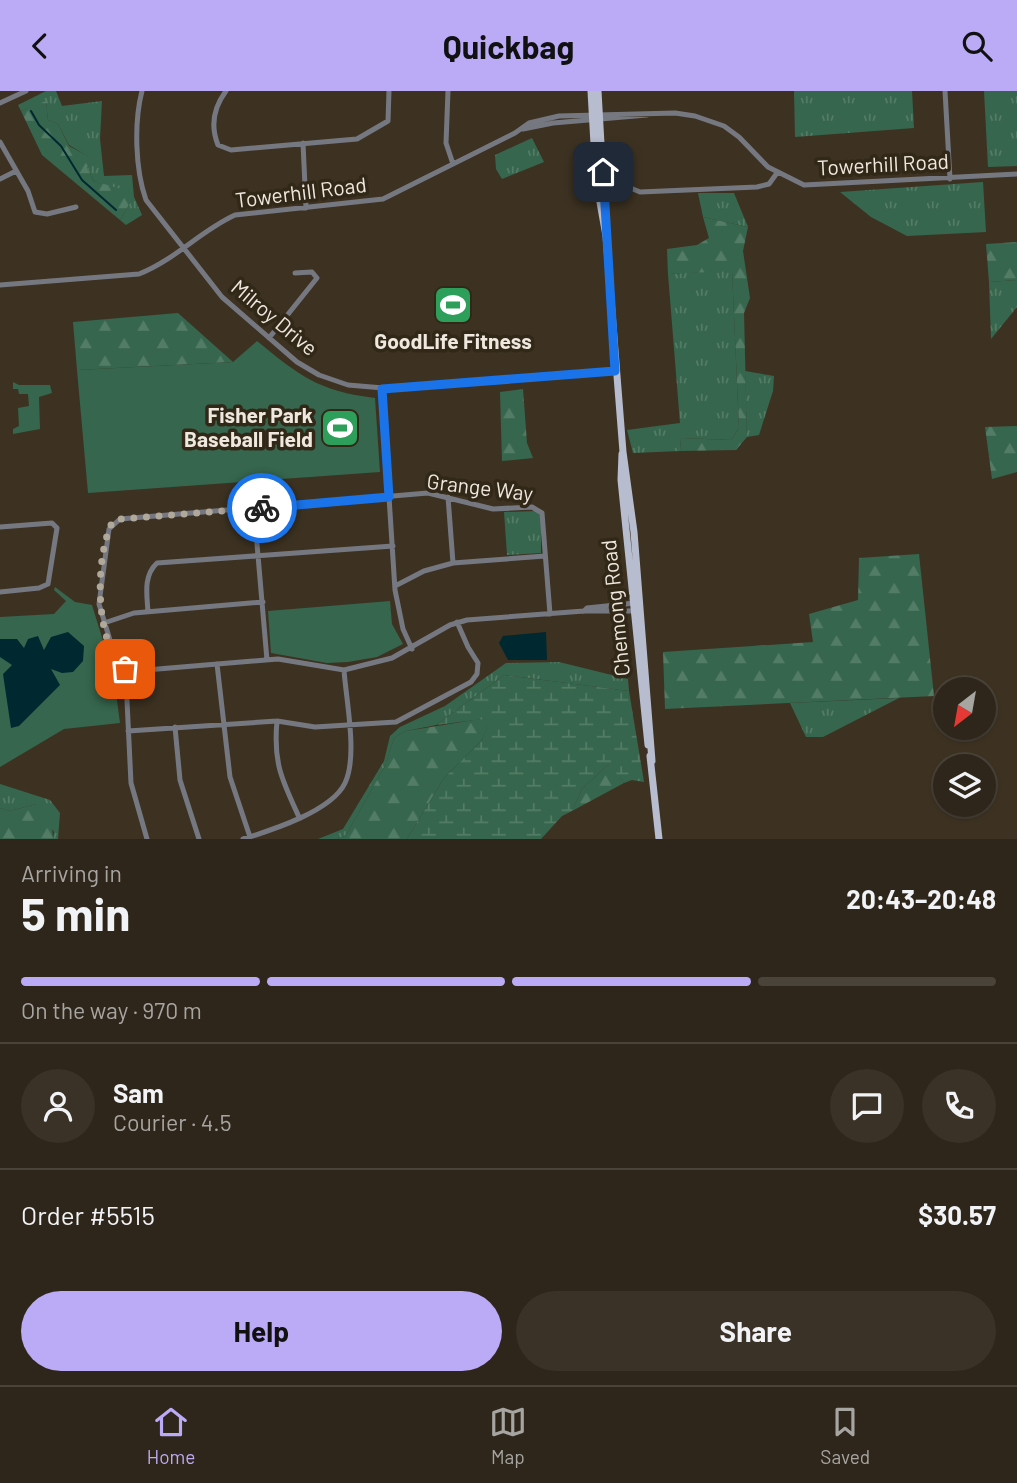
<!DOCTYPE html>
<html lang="en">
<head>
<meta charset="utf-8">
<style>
  body { margin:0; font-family:Barlow,sans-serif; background:#3a3227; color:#f1f3f6; height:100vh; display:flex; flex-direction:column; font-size:26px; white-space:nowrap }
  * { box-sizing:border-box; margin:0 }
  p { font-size:23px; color:#a7a5a2 }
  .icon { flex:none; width:38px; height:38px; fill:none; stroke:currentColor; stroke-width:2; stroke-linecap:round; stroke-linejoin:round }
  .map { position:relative; height:748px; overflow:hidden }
  .sheet { display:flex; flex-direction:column; background:#2e261a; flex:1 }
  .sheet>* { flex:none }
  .needle { width:46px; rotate:211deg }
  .tools { position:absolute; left:933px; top:586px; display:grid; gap:14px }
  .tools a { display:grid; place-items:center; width:63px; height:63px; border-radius:50%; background:#2e261a; box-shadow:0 2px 5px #0004,0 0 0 2px #494339; font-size:35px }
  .pin { position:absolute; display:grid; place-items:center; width:60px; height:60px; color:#fff; margin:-30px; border-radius:14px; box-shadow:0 4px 10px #0006 }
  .courier { position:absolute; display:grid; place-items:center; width:70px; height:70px; margin:-35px; border:5px solid #1a73e8; border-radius:50%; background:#fff; color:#222; box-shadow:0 2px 9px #0007 }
  .overview em { font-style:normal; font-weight:700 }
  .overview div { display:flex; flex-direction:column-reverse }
  .overview { display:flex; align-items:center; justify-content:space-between; height:119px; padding:0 21px }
  h1 { font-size:46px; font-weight:700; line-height:52px }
  .bar { display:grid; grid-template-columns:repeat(4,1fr); gap:10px 7px; align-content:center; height:84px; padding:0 21px }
  .bar i { height:9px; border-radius:5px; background:#494339 }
  .bar .current { background:#bbaaf6 }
  .bar p { grid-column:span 4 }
  .line { display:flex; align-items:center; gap:18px; padding:0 21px; border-top:2px solid #494339 }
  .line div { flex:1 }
  .round { display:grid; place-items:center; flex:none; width:74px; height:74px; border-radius:37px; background:#3a3227 }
  .primary-button { display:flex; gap:14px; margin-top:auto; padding:14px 21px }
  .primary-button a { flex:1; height:80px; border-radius:42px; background:#bbaaf6; color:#111; font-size:28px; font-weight:700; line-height:80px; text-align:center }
  .primary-button a+a { background:#3a3227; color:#f1f3f6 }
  header { display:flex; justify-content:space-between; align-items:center; height:91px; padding:0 21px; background:#bbaaf6; color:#111; font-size:32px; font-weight:700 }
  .tabs { display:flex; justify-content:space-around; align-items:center; height:98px; border-top:2px solid #494339; background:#2e261a; font-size:19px; color:#a7a5a2 }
  .tabs a { display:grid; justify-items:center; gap:4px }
  .tabs .current { color:#bbaaf6 }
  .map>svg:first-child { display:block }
  .grass { fill:url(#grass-tufts) }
  .forest { fill:url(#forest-firs) }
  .wetland { fill:url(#wetland-marsh) }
  .park { fill:#36664d }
  .water { fill:#002831 }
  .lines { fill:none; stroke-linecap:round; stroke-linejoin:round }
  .stream { stroke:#002831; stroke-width:2 }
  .minor { stroke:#767881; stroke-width:5 }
  .major { stroke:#b7bccf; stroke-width:7 }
  .done { stroke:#b1a89c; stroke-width:7; stroke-dasharray:0 12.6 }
  .route { stroke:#1a73e8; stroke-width:9 }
  .labels { text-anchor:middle; stroke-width:7; stroke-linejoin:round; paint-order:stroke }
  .street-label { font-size:21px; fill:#efe8de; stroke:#322818 }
  .poi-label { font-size:21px; font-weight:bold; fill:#efe8de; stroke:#322818 }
</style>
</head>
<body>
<header><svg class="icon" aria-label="back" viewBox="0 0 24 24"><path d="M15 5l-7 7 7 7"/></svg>Quickbag<svg class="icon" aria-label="search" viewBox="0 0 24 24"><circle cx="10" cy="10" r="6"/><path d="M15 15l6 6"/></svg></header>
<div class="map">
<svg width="1017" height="748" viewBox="0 0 1017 748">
  <defs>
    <pattern id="grass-tufts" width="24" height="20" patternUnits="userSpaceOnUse" patternTransform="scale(1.75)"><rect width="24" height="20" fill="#36664d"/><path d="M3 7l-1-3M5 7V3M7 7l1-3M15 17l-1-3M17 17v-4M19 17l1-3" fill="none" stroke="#537c66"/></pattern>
    <pattern id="forest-firs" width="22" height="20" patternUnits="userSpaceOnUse" patternTransform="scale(1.75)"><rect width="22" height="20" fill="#36664d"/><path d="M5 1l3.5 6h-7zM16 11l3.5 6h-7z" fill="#537c66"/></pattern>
    <pattern id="wetland-marsh" width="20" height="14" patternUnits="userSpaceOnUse" patternTransform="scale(1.75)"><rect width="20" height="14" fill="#36664d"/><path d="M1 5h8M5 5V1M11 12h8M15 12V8" fill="none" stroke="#537c66"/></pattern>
  </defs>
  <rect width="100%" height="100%" fill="#3d3222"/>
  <!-- grass -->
  <path class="grass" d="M46,0h10l6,15 40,-5 -2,38 4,37 28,-1 2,22 8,18 -16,10 -6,-5 10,-17 -14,-14 -22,-8 -7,-13 4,-10 -22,-13 -11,-21 -10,-4 -2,-18 -25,9 -3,-6z
    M794,0h118l2,37 -119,9z
    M984,0h33v75l-29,1z
    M532,47l12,24 -42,17 -6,-10 -1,-14z
    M983,91l3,50 -79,4 -36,-19 -31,-25z
    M698,102h36l14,34 -45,-10z
    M732,179l7,158 -8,12 -50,-2 -1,13 -47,2 -6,-23 53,-7 -12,-149z
    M1017,189v27l-26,32 -2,-57z
    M745,280l29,5 -1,15 -14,44 -12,2z
    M538,420l3,6v36l-34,2 -3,-43z
    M559,571l69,17 1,12 -125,-16 -68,50 -30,6 -12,7 -9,28 -39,69 -8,4h-20l25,-10 41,-68 6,-25 10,-9 45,-21 61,-43z
    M899,607l-76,39h-17l-16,-34z
    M0,693l50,16 10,13 -2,26h-5l1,-7 -18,-28 -26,7 -10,-3z"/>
  <!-- forest -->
  <path class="forest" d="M46,10l2,19 10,4 11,22 23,12 -5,10 7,13 30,9 6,13 -10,17 -78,-65 -21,-44z
    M703,126l45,10 -5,24 7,47 -6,15 3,124 -11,13 -56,1 1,-13 50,2 8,-12 -7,-157 -64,3 -1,-25 30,-4 12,-7z
    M1017,151v38l-28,2 -3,-38z
    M178,222l55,49 -156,8 -4,-48z
    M523,298l4,54 6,15 -31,3 -2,-69z
    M1017,335v46l-25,7 -7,-52z
    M919,463l15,142 -269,13 -2,-57 150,-10 -4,-28 49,-14 1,-42z
    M493,626l-12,24 -37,37 -37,61h-69l8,-4 39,-69 9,-28 12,-7z
    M610,672l14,20 -52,28 10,-22z
    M36,713l15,7 2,28h-53v-31l10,3z"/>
  <!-- wetland -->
  <path class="wetland" d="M504,584l125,16 15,91 -12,-2 -8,3 -15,-19 -27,25 -10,22 -10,5 -21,23h-134l37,-61 37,-37 11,-23 -56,7z"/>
  <!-- park -->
  <path class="park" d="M257,250c43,35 61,50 118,57l5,74 -292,21 -11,-123 156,-8z
    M13,291l6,3h31l2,8 -13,4 1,32 -27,5v-5l6,-3 -1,-18 11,-2 -1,-12h-9l-1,-5h-5z
    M55,496l20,15 17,3 17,55 -6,16 13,17 4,30 -56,6 -64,38v-150l54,-3 12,-13 -12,-11z
    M390,510l2,23 11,20 -26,13 -29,5 -21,1 -56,-10 -3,-42z"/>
  <!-- water -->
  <path class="water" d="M68,541l16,14 -1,15 -10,11 -11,1 -11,-4 9,16 -41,41 -8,2 -8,-54 9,-9 -12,-8v-18h17l7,9 4,-9 10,-3 6,14 7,-13z
    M546,541l1,28h-39l-9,-17 4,-7z"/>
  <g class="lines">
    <!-- stream -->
    <path class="stream" d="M31,20l8,14 22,21 21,34 34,30"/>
    <!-- minor -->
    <path class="minor" d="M142,0c-8,31 -7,78 4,109l76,97 75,65 22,13 29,10 47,4 220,-18
      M226,0c-12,16 -16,34 -8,54l13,5 126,-11 31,-18 1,-30
      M448,0l-2,52 7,21
      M945,0l5,88
      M0,12l26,-12
      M523,38l30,-6 94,-8
      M0,51l28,49 7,21 12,2 29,-7
      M303,52l3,65
      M0,88l16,-8
      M628,96l12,5 117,-5 12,-3 8,-11
      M0,194l139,-11c36,-14 61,-43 96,-59l148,-16 132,-66 14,-10 30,-7 116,-3 20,3 29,10 15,11 29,30 36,18 213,-11
      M269,247l48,-60 -5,-6 -17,1
      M382,297l13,202 8,39 9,20
      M448,406l5,66
      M254,418l13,151
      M0,436l52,-4 5,5 -9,56 -9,4 -39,4
      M395,495l29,-15 29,-8 92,-7
      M584,520l3,-3 48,-5
      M148,521c-1,-17 -5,-36 9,-49l236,-17
      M104,532l30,-10 129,-11
      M217,573l13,113 20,60
      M122,576l-10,2 -3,5 6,9 11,-3 2,-5 -15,-25 -14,-46 10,-75 11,-10 308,-26 65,16 39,-2 10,6 8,101
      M125,578l21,1 132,-11 66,11 48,-12 58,-33 17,-5 117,-9h53
      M126,589l5,103 16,56
      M277,630c-4,42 5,59 22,96
      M175,636l5,53 19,59
      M128,640l149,-10 38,6 81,-5 75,-40 6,-8 1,-11 -10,-16 -11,-25
      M243,748c29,-9 89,-28 102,-56 13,-27 1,-83 -1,-113"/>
    <!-- major -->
    <path class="major" d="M591,0l5,89 10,56 17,216 11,80 18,229
      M598,0l8,141
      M622,363l-1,26 27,265
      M650,665l9,83"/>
  </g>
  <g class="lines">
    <!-- done -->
    <path class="done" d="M125,578c-31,-25 -30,-113 -13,-146l8,-4 142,-11"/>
    <!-- route -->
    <path class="route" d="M262,417l127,-11 -7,-108 233,-18 -12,-199"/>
  </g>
  <!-- icons -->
  <defs>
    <symbol id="stadium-square" viewBox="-11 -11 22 22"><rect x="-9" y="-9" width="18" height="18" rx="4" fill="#2e9e5b" stroke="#322818"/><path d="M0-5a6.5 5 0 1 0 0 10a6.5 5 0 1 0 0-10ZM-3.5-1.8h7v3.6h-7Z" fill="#fff"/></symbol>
  </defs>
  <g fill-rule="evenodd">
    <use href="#stadium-square" x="431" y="192" width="44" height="44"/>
    <use href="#stadium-square" x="318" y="315" width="44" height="44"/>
  </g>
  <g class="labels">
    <!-- street labels -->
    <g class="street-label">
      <text transform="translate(883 74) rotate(-3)" y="7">Towerhill Road</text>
      <text transform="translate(301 102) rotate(-7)" y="7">Towerhill Road</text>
      <text transform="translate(274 227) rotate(40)" y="7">Milroy Drive</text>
      <text transform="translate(480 397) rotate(7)" y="7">Grange Way</text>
      <text transform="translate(616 517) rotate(-96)" y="7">Chemong Road</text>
    </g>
    <!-- poi labels -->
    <g class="poi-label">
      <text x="453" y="258">GoodLife Fitness</text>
      <text x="313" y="332" text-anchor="end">Fisher Park<tspan x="313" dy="24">Baseball Field</tspan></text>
    </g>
  </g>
</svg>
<div class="tools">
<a><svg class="needle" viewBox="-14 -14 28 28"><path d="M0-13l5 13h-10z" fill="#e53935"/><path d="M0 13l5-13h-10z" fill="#a7a5a2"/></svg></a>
<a><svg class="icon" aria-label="layers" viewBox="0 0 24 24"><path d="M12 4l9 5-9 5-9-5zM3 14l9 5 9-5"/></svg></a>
</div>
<div class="pin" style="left:125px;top:578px;background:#ea580c"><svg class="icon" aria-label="bag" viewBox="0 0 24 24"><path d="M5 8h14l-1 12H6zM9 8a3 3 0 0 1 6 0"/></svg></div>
<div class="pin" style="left:603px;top:81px;background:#1f2937"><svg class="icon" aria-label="home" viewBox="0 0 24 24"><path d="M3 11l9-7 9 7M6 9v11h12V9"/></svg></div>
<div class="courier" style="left:262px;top:417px"><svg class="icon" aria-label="bike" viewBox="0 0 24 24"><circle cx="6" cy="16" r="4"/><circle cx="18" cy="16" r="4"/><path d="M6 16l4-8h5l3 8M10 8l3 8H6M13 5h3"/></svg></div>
</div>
<section class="sheet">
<div class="overview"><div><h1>5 min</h1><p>Arriving in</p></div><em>20:43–20:48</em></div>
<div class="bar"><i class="current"></i><i class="current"></i><i class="current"></i><i></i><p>On the way · 970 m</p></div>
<div class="line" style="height:126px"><a class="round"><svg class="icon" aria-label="person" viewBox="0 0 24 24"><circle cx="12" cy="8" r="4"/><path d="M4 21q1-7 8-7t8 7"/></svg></a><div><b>Sam</b><p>Courier · 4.5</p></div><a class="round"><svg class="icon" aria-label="chat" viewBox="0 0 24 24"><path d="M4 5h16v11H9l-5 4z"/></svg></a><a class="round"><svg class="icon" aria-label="phone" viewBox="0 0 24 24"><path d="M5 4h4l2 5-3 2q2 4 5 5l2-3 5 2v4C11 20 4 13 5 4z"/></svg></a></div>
<div class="line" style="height:91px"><div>Order #5515</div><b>$30.57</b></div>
<div class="primary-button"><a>Help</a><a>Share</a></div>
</section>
<nav class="tabs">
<a class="current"><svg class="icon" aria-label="home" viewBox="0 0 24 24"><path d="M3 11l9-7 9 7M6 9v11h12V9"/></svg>Home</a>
<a><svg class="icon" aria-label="map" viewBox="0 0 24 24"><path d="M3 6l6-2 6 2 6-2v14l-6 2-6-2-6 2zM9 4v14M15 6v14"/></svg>Map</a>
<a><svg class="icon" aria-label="saved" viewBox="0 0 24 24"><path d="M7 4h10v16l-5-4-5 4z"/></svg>Saved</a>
</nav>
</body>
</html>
